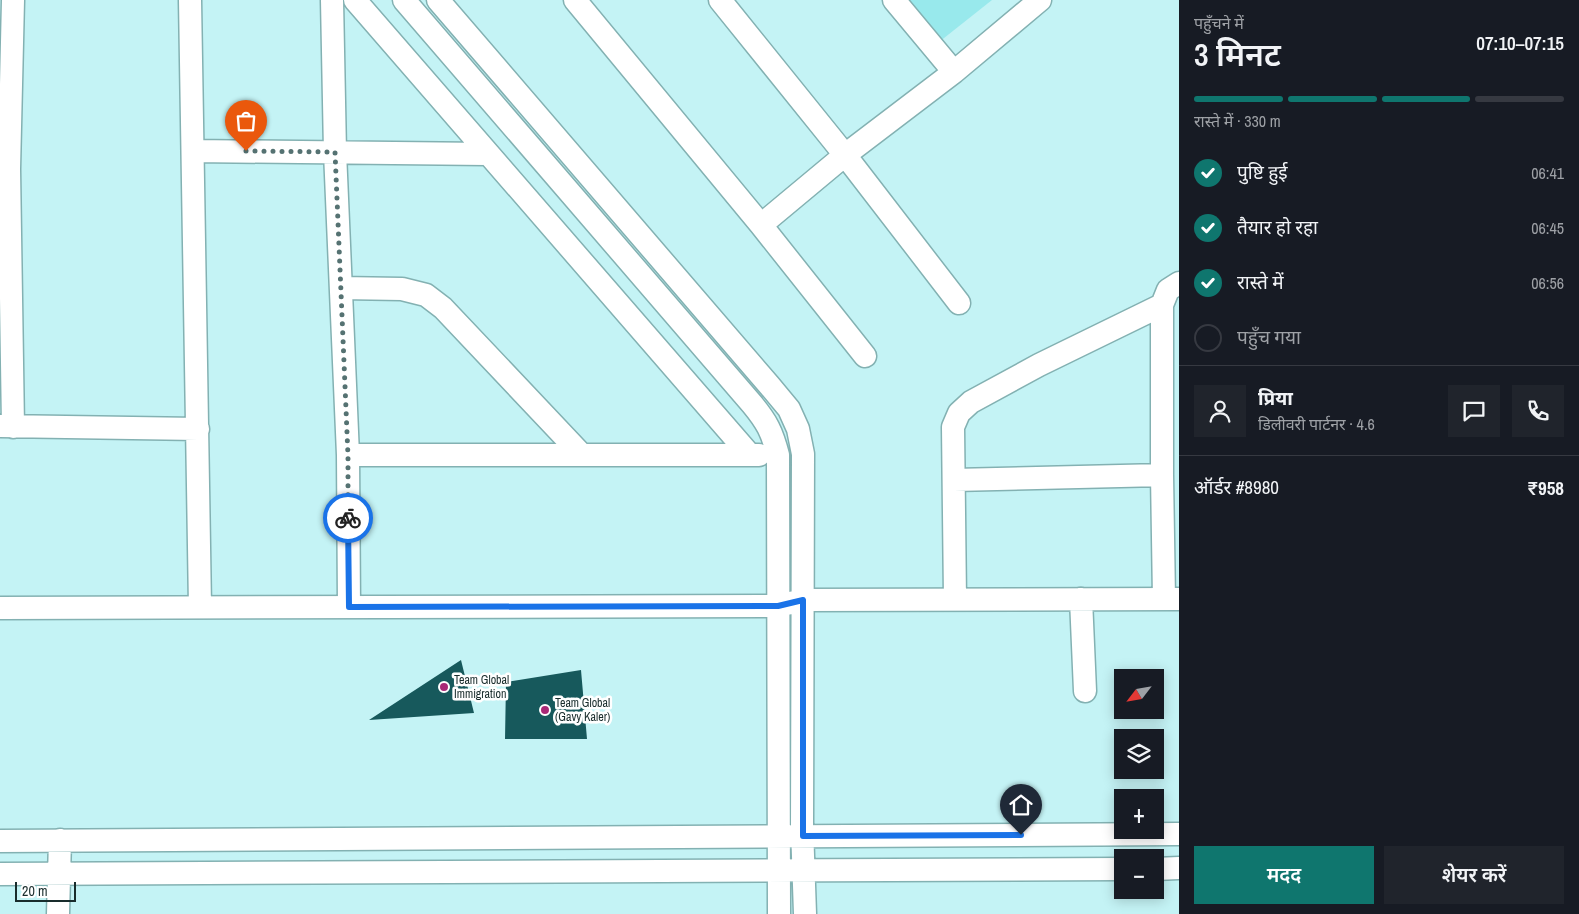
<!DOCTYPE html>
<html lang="hi">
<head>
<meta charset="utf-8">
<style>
  body { margin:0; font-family:"Archivo Narrow","Noto Sans Devanagari",sans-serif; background:#20242c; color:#f1f3f6; height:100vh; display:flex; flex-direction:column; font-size:19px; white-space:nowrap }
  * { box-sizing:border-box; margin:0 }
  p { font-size:16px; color:#9ea1a6 }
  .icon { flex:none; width:28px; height:28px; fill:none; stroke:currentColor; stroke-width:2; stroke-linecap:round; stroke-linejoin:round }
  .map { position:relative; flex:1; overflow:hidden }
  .sheet { display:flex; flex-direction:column; background:#171b24; width:400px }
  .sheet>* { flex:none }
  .needle { width:32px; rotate:239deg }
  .tools { position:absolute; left:1114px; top:669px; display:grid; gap:10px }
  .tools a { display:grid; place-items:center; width:50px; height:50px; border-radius:0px; background:#171b24; box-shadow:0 2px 12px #0003; font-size:25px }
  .scale { position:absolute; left:15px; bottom:12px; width:61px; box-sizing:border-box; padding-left:5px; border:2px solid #192c2c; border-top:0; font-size:14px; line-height:18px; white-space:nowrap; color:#192c2c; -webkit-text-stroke:4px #fff; paint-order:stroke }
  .pin { position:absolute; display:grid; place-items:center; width:42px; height:42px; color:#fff; margin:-51px -21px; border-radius:50% 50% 50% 0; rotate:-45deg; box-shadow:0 0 5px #0007 }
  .pin .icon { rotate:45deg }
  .courier { position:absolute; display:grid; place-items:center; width:50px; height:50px; margin:-25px; border:4px solid #1a73e8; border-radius:50%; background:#fff; color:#222; box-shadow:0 1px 6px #0007 }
  .summary em { font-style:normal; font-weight:600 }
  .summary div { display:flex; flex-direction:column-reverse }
  .summary { display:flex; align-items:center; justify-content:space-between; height:85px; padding:0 15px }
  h1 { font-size:32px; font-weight:600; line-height:38px }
  .bar { display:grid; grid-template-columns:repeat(4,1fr); gap:8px 5px; align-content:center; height:60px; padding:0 15px }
  .bar i { height:6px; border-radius:4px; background:#363941 }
  .bar .active { background:#0f766e }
  .bar p { grid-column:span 4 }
  .line { display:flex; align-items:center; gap:12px; padding:0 15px; border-top:1px solid #363941 }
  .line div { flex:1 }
  .round { display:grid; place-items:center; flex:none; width:52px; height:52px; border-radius:0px; background:#20242c }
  ol { padding:0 15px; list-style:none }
  li { display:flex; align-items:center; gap:15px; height:55px }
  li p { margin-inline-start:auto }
  li .icon { padding:5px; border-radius:50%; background:#0f766e; color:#fff; stroke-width:4 }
  li:last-child { color:#9ea1a6 }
  li i { width:28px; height:28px; border:2px solid #363941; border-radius:50% }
  .primary-button { display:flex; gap:10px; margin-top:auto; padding:10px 15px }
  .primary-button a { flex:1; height:58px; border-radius:0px; background:#0f766e; color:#fff; font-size:20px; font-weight:600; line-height:58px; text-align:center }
  .primary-button a+a { background:#20242c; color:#f1f3f6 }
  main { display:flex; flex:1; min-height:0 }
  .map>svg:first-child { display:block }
  .green { fill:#98e9ec }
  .building { fill:#17595c }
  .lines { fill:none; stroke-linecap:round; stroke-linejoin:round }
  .minor-casing { stroke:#83b1b2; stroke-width:25 }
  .minor { stroke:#fff; stroke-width:22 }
  .done { stroke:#557272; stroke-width:5; stroke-dasharray:0 9 }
  .route { stroke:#1a73e8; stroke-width:6 }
  .poi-dot { fill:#a92876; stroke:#fff; stroke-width:2 }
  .labels { text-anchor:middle; stroke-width:5; stroke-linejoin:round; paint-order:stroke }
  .poi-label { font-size:12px; fill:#192c2c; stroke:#fff; text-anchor:start }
</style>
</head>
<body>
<main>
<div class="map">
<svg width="1179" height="914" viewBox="0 0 1179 914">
  <rect width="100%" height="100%" fill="#c4f3f5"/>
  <!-- green -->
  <path class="green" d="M905,0h87l-53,42z"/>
  <!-- building -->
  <path class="building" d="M461,660l13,53 -105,7z
    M581,670l6,69h-82l1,-57z"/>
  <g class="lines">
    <defs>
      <path id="minor" d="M13,0l-4,169 4,258
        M190,0l10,607
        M332,0l3,152 13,303 1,152
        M355,0l394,454
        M404,0l348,404c15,18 20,28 26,51l1,459
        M438,0l331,385 20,24 9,20 5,25 -1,373 3,87
        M575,0l186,225 104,131
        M720,0l125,155 114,148
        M894,0l60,72
        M193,151l294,3
        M761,225l84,-70 109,-83 86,-72
        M341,288l61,1 24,6 17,13 139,147
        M0,426l198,3
        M348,455h411
        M954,480l208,-5
        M955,599l-2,-172 6,-14 12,-11 68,-37 123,-60
        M1081,599l4,92
        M1164,599l-2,-124v-170l6,-15 11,-7
        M0,608l778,-2 25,-6 376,-1
        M0,841l1179,-7
        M1155,869l24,-1
        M0,874l1122,-5
        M58,914l2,-74"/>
    </defs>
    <!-- minor casing -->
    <use href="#minor" class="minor-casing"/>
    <!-- minor -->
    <use href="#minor" class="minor"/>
  </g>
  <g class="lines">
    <!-- done -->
    <path class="done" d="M246,151l89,1 13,304v62"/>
    <!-- route -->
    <path class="route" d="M348,518l1,89 429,-1 25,-6v236l218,-1"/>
  </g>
  <!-- markers -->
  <g class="poi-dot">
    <circle cx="444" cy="687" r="5"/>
    <circle cx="545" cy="710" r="5"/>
  </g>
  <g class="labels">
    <!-- poi labels -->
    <g class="poi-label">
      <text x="454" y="684">Team Global<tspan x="454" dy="14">Immigration</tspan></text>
      <text x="555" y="707">Team Global<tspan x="555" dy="14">(Gavy Kaler)</tspan></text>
    </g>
  </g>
</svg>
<div class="tools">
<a><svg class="needle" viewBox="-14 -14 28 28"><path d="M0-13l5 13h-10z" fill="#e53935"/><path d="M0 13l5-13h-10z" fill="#9ea1a6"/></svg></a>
<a><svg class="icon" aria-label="layers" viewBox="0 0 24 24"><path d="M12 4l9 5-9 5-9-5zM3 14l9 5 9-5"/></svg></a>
<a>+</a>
<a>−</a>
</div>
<div class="scale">20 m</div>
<div class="pin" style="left:246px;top:151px;background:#ea580c"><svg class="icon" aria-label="bag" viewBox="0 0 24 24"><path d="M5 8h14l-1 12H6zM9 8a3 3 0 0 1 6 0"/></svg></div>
<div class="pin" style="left:1021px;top:835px;background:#1f2937"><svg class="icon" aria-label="home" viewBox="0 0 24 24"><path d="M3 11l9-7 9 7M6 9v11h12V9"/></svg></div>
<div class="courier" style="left:348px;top:518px"><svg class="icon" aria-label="bike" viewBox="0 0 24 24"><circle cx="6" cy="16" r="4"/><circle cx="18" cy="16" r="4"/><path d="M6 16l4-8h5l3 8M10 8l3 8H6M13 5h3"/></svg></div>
</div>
<section class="sheet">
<div class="summary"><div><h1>3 मिनट</h1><p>पहुँचने में</p></div><em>07:10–07:15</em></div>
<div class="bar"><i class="active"></i><i class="active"></i><i class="active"></i><i></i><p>रास्ते में · 330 m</p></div>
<ol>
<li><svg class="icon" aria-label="check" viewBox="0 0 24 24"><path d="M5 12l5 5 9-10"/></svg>पुष्टि हुई<p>06:41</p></li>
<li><svg class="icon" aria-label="check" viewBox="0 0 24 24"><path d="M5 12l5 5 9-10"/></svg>तैयार हो रहा<p>06:45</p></li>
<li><svg class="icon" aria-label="check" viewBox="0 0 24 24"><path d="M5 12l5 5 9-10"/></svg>रास्ते में<p>06:56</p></li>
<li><i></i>पहुँच गया</li>
</ol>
<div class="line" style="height:90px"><a class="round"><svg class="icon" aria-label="person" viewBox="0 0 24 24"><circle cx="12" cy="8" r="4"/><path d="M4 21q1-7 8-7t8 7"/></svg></a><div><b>प्रिया</b><p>डिलीवरी पार्टनर · 4.6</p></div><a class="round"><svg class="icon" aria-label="chat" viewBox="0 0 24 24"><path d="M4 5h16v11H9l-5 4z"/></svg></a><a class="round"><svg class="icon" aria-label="phone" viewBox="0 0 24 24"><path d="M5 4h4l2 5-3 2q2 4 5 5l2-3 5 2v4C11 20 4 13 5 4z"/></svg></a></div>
<div class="line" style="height:65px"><div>ऑर्डर #8980</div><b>₹958</b></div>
<div class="primary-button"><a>मदद</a><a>शेयर करें</a></div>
</section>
</main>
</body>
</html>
